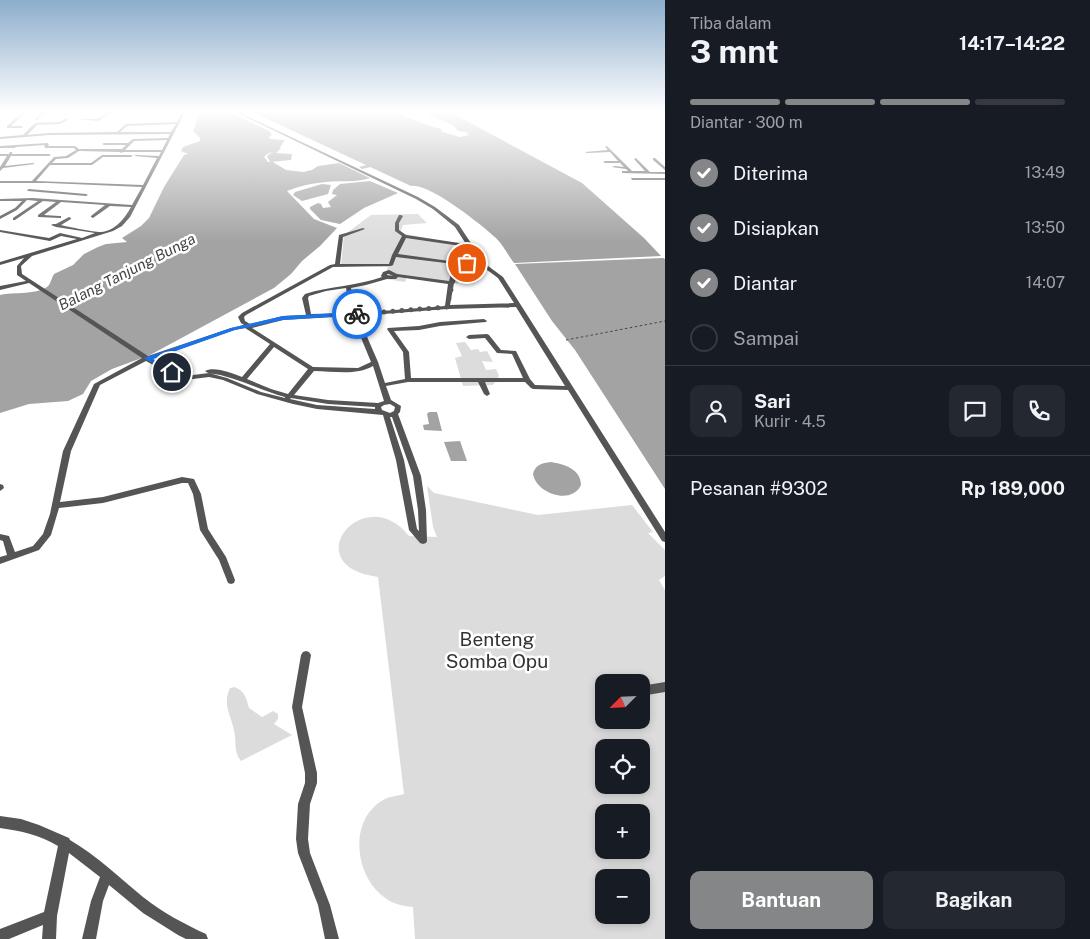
<!DOCTYPE html>
<html lang="id">
<head>
<meta charset="utf-8">
<style>
  body { margin:0; font-family:"Public Sans",sans-serif; background:#242831; color:#f1f3f6; height:100vh; display:flex; flex-direction:column; font-size:19px; white-space:nowrap }
  * { box-sizing:border-box; margin:0 }
  p { font-size:16px; color:#9ea1a6 }
  .icon { flex:none; width:28px; height:28px; fill:none; stroke:currentColor; stroke-width:2; stroke-linecap:round; stroke-linejoin:round }
  .map { position:relative; flex:1; overflow:hidden }
  .side { display:flex; flex-direction:column; background:#171b24; width:425px }
  .side>* { flex:none }
  .needle { width:32px; rotate:246deg }
  .tools { position:absolute; left:595px; top:674px; display:grid; gap:10px }
  .tools a { display:grid; place-items:center; width:55px; height:55px; border-radius:10px; background:#171b24; box-shadow:0 2px 8px #0003; font-size:25px }
  .pin { position:absolute; display:grid; place-items:center; width:42px; height:42px; color:#fff; margin:-21px; border:2px solid #fff; border-radius:50%; box-shadow:0 1px 5px #0007 }
  .courier { position:absolute; display:grid; place-items:center; width:50px; height:50px; margin:-25px; border:4px solid #1a73e8; border-radius:50%; background:#fff; color:#222; box-shadow:0 1px 6px #0007 }
  .summary em { font-style:normal; font-weight:700 }
  .summary div { display:flex; flex-direction:column-reverse }
  .summary { display:flex; align-items:center; justify-content:space-between; height:85px; padding:0 25px }
  h1 { font-size:32px; font-weight:700; line-height:38px }
  .bar { display:grid; grid-template-columns:repeat(4,1fr); gap:8px 5px; align-content:center; height:60px; padding:0 25px }
  .bar i { height:6px; border-radius:4px; background:#363941 }
  .bar .selected { background:#858687 }
  .bar p { grid-column:span 4 }
  .line { display:flex; align-items:center; gap:12px; padding:0 25px; border-top:1px solid #363941 }
  .line div { flex:1 }
  .round { display:grid; place-items:center; flex:none; width:52px; height:52px; border-radius:10px; background:#242831 }
  ol { padding:0 25px; list-style:none }
  li { display:flex; align-items:center; gap:15px; height:55px }
  li p { margin-inline-start:auto }
  li .icon { padding:5px; border-radius:50%; background:#858687; color:#fff; stroke-width:4 }
  li:last-child { color:#9ea1a6 }
  li i { width:28px; height:28px; border:2px solid #363941; border-radius:50% }
  .primary-button { display:flex; gap:10px; margin-top:auto; padding:10px 25px }
  .primary-button a { flex:1; height:58px; border-radius:10px; background:#858687; color:#fff; font-size:20px; font-weight:700; line-height:58px; text-align:center }
  .primary-button a+a { background:#242831; color:#f1f3f6 }
  main { display:flex; flex:1; min-height:0 }
  .map>svg:first-child { display:block }
  .green { fill:#dcdcdc; fill-rule:evenodd }
  .water { fill:#a3a3a3 }
  .lines { fill:none; stroke-linecap:round; stroke-linejoin:round }
  .river { fill:#a3a3a3; fill-rule:evenodd }
  .ferry { stroke:#444; stroke-width:1; stroke-dasharray:2.5 2.5; stroke-linecap:butt }
  .street { fill:#555; fill-rule:evenodd }
  .route { fill:#1a73e8 }
  .done { stroke:#595959; stroke-width:5; stroke-dasharray:0 9 }
  .labels { text-anchor:middle; stroke-width:5; stroke-linejoin:round; paint-order:stroke }
  .far-water-label { font-size:15px; font-style:italic; fill:#444; stroke:#fff }
  .near-park-label { font-size:19px; fill:#333; stroke:#fff }
</style>
</head>
<body>
<main>
<div class="map">
<svg width="665" height="939" viewBox="0 0 665 939">
  <rect width="100%" height="100%" fill="#fff"/>
  <!-- green -->
  <path class="green" d="M418,214l9,9 -24,2 -3,8 54,10 -4,10 10,2 -2,29 -51,-7 -2,5 -19,-3 -6,-3 6,-4 2,-5 -47,-2 3,-30 27,-20z
    M465,342l6,8 7,-1 2,3 7,-1 6,11 -11,-1 4,9 10,-1 3,7 -6,9 -30,1 -8,-28 7,-2 -6,-13z
    M427,486l7,7 104,22 94,-10 21,27 -5,1 17,17v26l-6,4 6,10v349h-250l-2,-32c-11,-1 -20,-3 -29,-10 -30,-22 -36,-79 1,-98 6,-3 12,-3 19,-5l-26,-217c-84,-11 -14,-98 31,-41l28,1 -4,-10zM604,682h37v38h-37zM604,748h37v37h-37zM604,812h37v38h-37zM604,878h37v37h-37z
    M235,687c10,5 11,10 14,21l13,9 11,-6 5,3v5l-4,5 18,11 -51,26c-8,-10 -4,-19 -7,-30 -3,-17 -12,-26 -4,-43z"/>
  <!-- water -->
  <path class="water" d="M228,111l41,20 3,4 -3,2 1,2 15,1 -5,7 1,1 -5,5 16,1 -1,6 -21,2 -3,-6 6,-4 -6,2 -3,3 4,5h5l13,8 17,2 9,-2 6,-4 21,-3 31,15c-14,5 -30,2 -44,4 -14,1 -27,4 -39,9l27,28 23,9 -17,18 -18,15 -11,13 -17,14 -124,67 -38,14 -21,12 -8,13 -15,7 -39,3 -29,9v-118c12,-3 41,0 49,-10 2,-3 3,-8 5,-11l19,-9 11,-11 14,-7 8,-3 21,-2 -5,-4 19,-12 8,-8 15,-31 20,-32 4,-1 -7,-3 2,-4 17,-6v-3l-7,-7 7,-19z
    M250,111h141l39,15 11,3 1,3 18,5 9,-2 -3,-3 -8,-1 -4,-5c-7,-4 -18,-9 -25,-10l1,-3 -5,-2h23l134,72 62,55 17,18 -147,7c-6,-8 -11,-18 -18,-25 -14,-13 -68,-56 -85,-52z
    M370,181l28,12 -34,15 -24,16 -19,-4 -11,-11v-2l8,-4 3,1 2,4 8,-1 -3,-5 9,-7 -5,-1 1,-4 7,-6z
    M322,184l9,1 -3,9 -26,7 -9,-6 2,-3z
    M663,258l2,1v230l-90,-139 -23,-29 -37,-57z
    M429,412h8l5,19 -18,-1 -1,-5 6,-1 -2,-10z
    M460,441l7,20h-16l-7,-19z
    M551,462c13,2 30,7 30,23 -10,21 -45,8 -48,-11 2,-9 9,-11 18,-12z"/>
  <g class="lines">
    <!-- river -->
    <path class="river" d="M386,160l2,1v2l-26,6 -3,-2z"/>
    <!-- ferry -->
    <path class="ferry" d="M566,340l99,-19"/>
    <!-- street -->
    <path class="street" d="M0,111h17l-17,2z
      M24,111h3l-16,15h11l1,2h-16v-2z
      M43,111h3l-9,9h-2z
      M110,111h3l-15,10 -20,-2h19z
      M115,111h70v1l-55,105 -8,9 -9,5 -81,25 -11,10 1,8 126,82 83,-28 13,-3 -3,-2 -3,-6 4,-4 88,-48 5,-1 4,-29 24,-7 2,1 -22,8 -3,27h49l3,-9 10,-19 -7,-5v-8l4,-8h2l2,1 -4,7v7l7,5 60,9 -11,-17 -22,-18 -17,-10 -183,-88h3l182,86 17,10 24,18 25,38 19,14 162,255v10l-3,-1 -94,-151 -35,-1 -2,-1 -6,-6h-40l5,12 -3,2 -3,-2 -6,-12h-70l-22,4 5,14 10,6 -1,6 -2,2 23,62 5,34 1,31 -1,2 -3,1 -3,-1 -11,-13 -13,-70 -13,-45 -66,-6 -24,-5 -36,-10 -34,-14 -14,-3 -16,2 -19,-4 -19,-9 -9,-5 -46,24 -29,66 -11,51 43,-5 79,-20 12,2 7,15 7,35 18,28 9,23 -1,3 -3,1 -3,-1 -9,-23 -19,-30 -7,-36 -5,-11h-6l-79,20 -44,5 -8,27 -12,15 -39,14v-7l7,-2 -4,-14 -3,-1v-6l9,2 6,16 18,-6 10,-12 7,-20 13,-63 31,-67 48,-26 -113,-75 -29,7v-4l26,-5 -9,-6v-9l7,-8 -24,7v-3l77,-23 -16,-3 -11,5 -50,-9v-2l49,8 11,-5 22,5 13,-5 -39,-6 -5,-2 2,-1h3l13,-7 2,1v1l-10,6c9,2 31,7 40,7 14,-1 24,-14 30,-25l-21,-1 -17,12 -2,-1v-1l14,-11 -44,-3 -17,13 15,1h2v2l-23,-1v-2l18,-13 -13,-1 -28,19h-2v-2l25,-17 -11,-1 -10,10 -17,9v-3l15,-8 7,-7h-22v-2l33,-1 99,7 10,-18 -94,-4h-48v-2h32l22,-24 12,-1 10,-6 -2,-2h-28l-2,-1 1,-2 -29,2 -2,1h-14v-2l47,-3 2,1 -1,2h27l4,3h43l4,-4h-22l-2,-1 2,-1h24l5,-4 35,-1 2,-4 -121,1 -49,4v-2l23,-2 12,-12 24,-1 8,-4 1,2 -8,4 -23,1 -10,10 22,-2 68,-1 9,-8 51,-2 5,-9 -66,-1zM176,124l-5,8h-51l7,-6zM167,140l-5,10h-37l9,-9zM79,151l41,1 1,1 2,-1h38l-2,4 -23,-1 -2,1 23,2 -14,27 -107,-4 14,-16h42l11,-8h28l2,-1 -2,-1h-29l-11,8h-39l4,-4 12,-1zM406,238l62,9 9,14 -20,1 -59,-8zM396,257l58,7 -5,17 -52,-7 -8,-4 -6,2 -2,4 1,1c-25,9 -52,9 -77,17l-3,4 4,17 -23,1 -33,8 -5,-3 -1,-4 2,-2 87,-48 58,-1 2,-1zM459,264h20l19,14 16,25 -64,2 4,-22zM387,274h2l4,2 -6,-1zM398,277l50,7 -3,22 -88,7 -6,-25 15,-3 21,-6h9zM346,288l5,25 -40,1 -3,-16 1,-2 17,-5zM516,307l49,79 -30,-1 -5,-6 -14,-28 -15,-1 -12,-15 -2,-1 -18,1 -3,2 3,2 16,-1 12,15 15,1 11,24h-112l-2,-26 -15,-21 25,-1 21,-4 46,-4 1,-1 -3,-2 -44,3 -21,4 -31,2 -1,1 16,23 2,27 -20,4 -7,-21 -20,-46 89,-7zM352,316l19,46 -13,6 -45,-1 -61,-39 31,-8zM245,328l25,16 -28,33c-10,-4 -28,-11 -37,-6l3,2c27,3 51,17 77,24v1l-24,-6 -34,-14 -18,-5 -16,2 -15,-3 -26,-13 82,-29zM274,347l34,22 -20,25 -17,-5 -24,-10zM373,366l11,35 -6,2 -50,-3 -34,-5 20,-24c19,0 42,5 59,-5zM291,398l37,6 47,3v2l-58,-4 -27,-6zM390,404l5,3 -1,4 -4,2 -8,-3 -1,-3 3,-2zM392,417l21,59 5,34 1,21 -2,-2 -13,-69 -14,-43z
      M607,146l25,25h13l-11,-12 2,-1 14,14h15v2l-43,-1v-2h6l-2,-2 -14,-2 2,-1 10,1 -4,-4h-15l-2,-1 2,-1h13l-8,-9 -23,1 -2,-1 23,-2 -3,-3z
      M10,152h2v2h37l2,1 -2,1h-38l-6,10 28,-3 2,1 -32,4 -3,3v-4l7,-11h-7v-2h9z
      M653,158h2l10,9v3l-12,-10z
      M631,178h34v2h-33z
      M29,189l57,5 2,1 -2,1 -58,-5 -1,-1z
      M0,484l3,1 1,3 -4,3z
      M306,651l3,1 2,3 -9,52 15,66v10l-7,21 -2,35 2,14 20,52 9,34h-14l-7,-34 -20,-52 -2,-14 2,-35 7,-21v-10l-13,-66 9,-52 2,-3z
      M665,682v10l-24,4v-10z
      M0,816l21,3 18,6 30,13 1,2c27,16 49,37 73,57 19,15 41,27 63,37l2,5h-22l-8,-4 -35,-22 -34,-28 -6,16 -7,38h-14l9,-38 9,-24 -31,-24 -12,63 -1,23h-14l1,-14 -34,14h-9v-10l44,-17 14,-66c-18,-11 -37,-15 -58,-18z"/>
  </g>
  <!-- sky -->
  <linearGradient id="sky" x2="0" y2="1"><stop stop-color="#8cadcc"/><stop offset="0.46" stop-color="#fff"/><stop offset="1" stop-color="#fff" stop-opacity="0"/></linearGradient>
  <rect width="665" height="242" fill="url(#sky)"/>
  <!-- route -->
  <path class="route" d="M357,312l2,3 -76,5 -48,10 -82,29 22,12 1,1 -4,3 -28,-17 87,-30 52,-12z"/>
  <g class="lines">
    <!-- done -->
    <path class="done" d="M357,314l90,-7 10,-44h10"/>
  </g>
  <g class="labels">
    <!-- far-water labels -->
    <g class="far-water-label">
      <text transform="translate(127 272) rotate(-27)" y="5">Balang Tanjung Bunga</text>
    </g>
    <!-- near-park labels -->
    <g class="near-park-label">
      <text x="497" y="646">Benteng<tspan x="497" dy="22">Somba Opu</tspan></text>
    </g>
  </g>
</svg>
<div class="tools">
<a><svg class="needle" viewBox="-14 -14 28 28"><path d="M0-13l5 13h-10z" fill="#e53935"/><path d="M0 13l5-13h-10z" fill="#9ea1a6"/></svg></a>
<a><svg class="icon" aria-label="locate" viewBox="0 0 24 24"><circle cx="12" cy="12" r="6"/><path d="M12 2v4M12 18v4M2 12h4M18 12h4"/></svg></a>
<a>+</a>
<a>−</a>
</div>
<div class="pin" style="left:467px;top:263px;background:#ea580c"><svg class="icon" aria-label="bag" viewBox="0 0 24 24"><path d="M5 8h14l-1 12H6zM9 8a3 3 0 0 1 6 0"/></svg></div>
<div class="pin" style="left:172px;top:372px;background:#1f2937"><svg class="icon" aria-label="home" viewBox="0 0 24 24"><path d="M3 11l9-7 9 7M6 9v11h12V9"/></svg></div>
<div class="courier" style="left:357px;top:314px"><svg class="icon" aria-label="bike" viewBox="0 0 24 24"><circle cx="6" cy="16" r="4"/><circle cx="18" cy="16" r="4"/><path d="M6 16l4-8h5l3 8M10 8l3 8H6M13 5h3"/></svg></div>
</div>
<section class="side">
<div class="summary"><div><h1>3 mnt</h1><p>Tiba dalam</p></div><em>14:17–14:22</em></div>
<div class="bar"><i class="selected"></i><i class="selected"></i><i class="selected"></i><i></i><p>Diantar · 300 m</p></div>
<ol>
<li><svg class="icon" aria-label="check" viewBox="0 0 24 24"><path d="M5 12l5 5 9-10"/></svg>Diterima<p>13:49</p></li>
<li><svg class="icon" aria-label="check" viewBox="0 0 24 24"><path d="M5 12l5 5 9-10"/></svg>Disiapkan<p>13:50</p></li>
<li><svg class="icon" aria-label="check" viewBox="0 0 24 24"><path d="M5 12l5 5 9-10"/></svg>Diantar<p>14:07</p></li>
<li><i></i>Sampai</li>
</ol>
<div class="line" style="height:90px"><a class="round"><svg class="icon" aria-label="person" viewBox="0 0 24 24"><circle cx="12" cy="8" r="4"/><path d="M4 21q1-7 8-7t8 7"/></svg></a><div><b>Sari</b><p>Kurir · 4.5</p></div><a class="round"><svg class="icon" aria-label="chat" viewBox="0 0 24 24"><path d="M4 5h16v11H9l-5 4z"/></svg></a><a class="round"><svg class="icon" aria-label="phone" viewBox="0 0 24 24"><path d="M5 4h4l2 5-3 2q2 4 5 5l2-3 5 2v4C11 20 4 13 5 4z"/></svg></a></div>
<div class="line" style="height:65px"><div>Pesanan #9302</div><b>Rp 189,000</b></div>
<div class="primary-button"><a>Bantuan</a><a>Bagikan</a></div>
</section>
</main>
</body>
</html>
